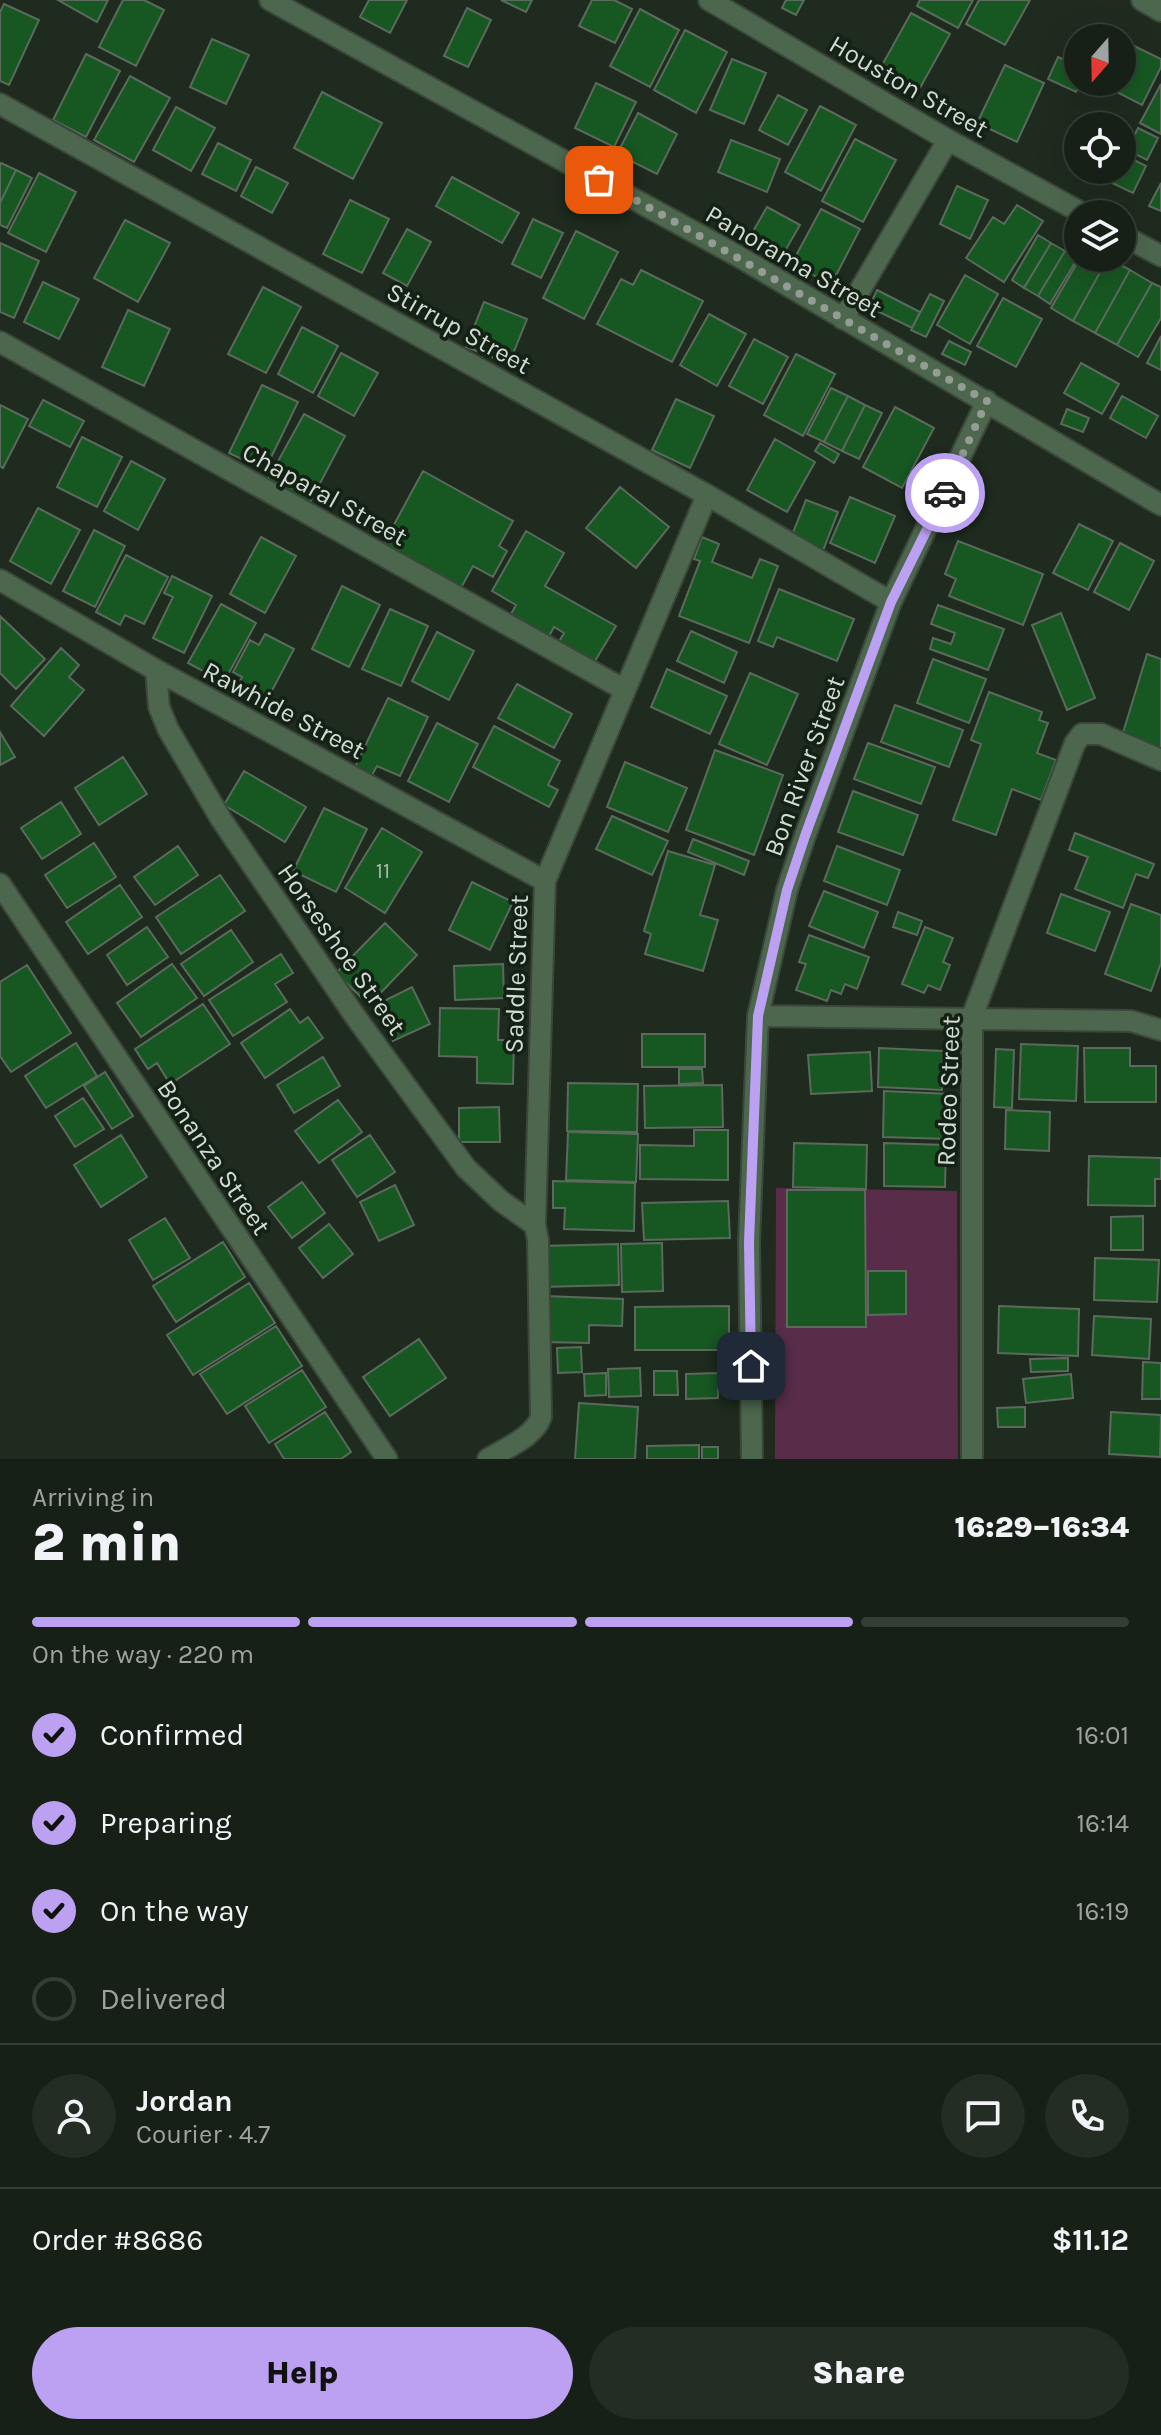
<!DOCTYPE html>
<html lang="en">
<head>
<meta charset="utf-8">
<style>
  body { margin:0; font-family:Karla,sans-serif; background:#232d23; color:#f1f3f6; height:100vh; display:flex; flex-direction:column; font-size:30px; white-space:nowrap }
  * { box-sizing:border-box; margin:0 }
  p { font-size:26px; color:#9ea3a1 }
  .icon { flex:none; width:44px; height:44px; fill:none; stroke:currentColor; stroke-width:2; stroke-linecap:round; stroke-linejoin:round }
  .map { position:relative; height:1459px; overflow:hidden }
  .details { display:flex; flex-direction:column; background:#162016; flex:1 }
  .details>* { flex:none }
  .needle { width:52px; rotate:200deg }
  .buttons { position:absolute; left:1064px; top:24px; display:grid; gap:16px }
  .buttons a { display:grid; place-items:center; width:72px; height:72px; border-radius:50%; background:#162016; box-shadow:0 8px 32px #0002,0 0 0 2px #353e35; font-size:40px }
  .pin { position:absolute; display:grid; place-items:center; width:68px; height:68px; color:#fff; margin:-34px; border-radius:16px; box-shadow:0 4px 12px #0006 }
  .courier { position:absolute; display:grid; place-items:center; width:80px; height:80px; margin:-40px; border:6px solid #bca0f2; border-radius:50%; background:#fff; color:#222; box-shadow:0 2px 10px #0007 }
  .overview em { font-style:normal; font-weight:800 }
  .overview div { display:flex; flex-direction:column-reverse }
  .overview { display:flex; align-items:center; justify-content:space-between; height:136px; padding:0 32px }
  h1 { font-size:52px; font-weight:800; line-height:60px }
  .bar { display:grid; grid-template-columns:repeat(4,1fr); gap:12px 8px; align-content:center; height:96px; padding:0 32px }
  .bar i { height:10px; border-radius:6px; background:#353e35 }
  .bar .selected { background:#bca0f2 }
  .bar p { grid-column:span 4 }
  .line { display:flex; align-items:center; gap:20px; padding:0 32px; border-top:2px solid #353e35 }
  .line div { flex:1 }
  .round { display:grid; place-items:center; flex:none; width:84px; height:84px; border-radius:42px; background:#232d23 }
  ol { padding:0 32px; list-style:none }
  li { display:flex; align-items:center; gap:24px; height:88px }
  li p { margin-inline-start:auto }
  li .icon { padding:8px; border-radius:50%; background:#bca0f2; color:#111; stroke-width:4 }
  li:last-child { color:#9ea3a1 }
  li i { width:44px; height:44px; border:4px solid #353e35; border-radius:50% }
  .cta { display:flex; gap:16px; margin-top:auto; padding:16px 32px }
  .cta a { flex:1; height:92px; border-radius:48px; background:#bca0f2; color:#111; font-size:32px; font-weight:800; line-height:92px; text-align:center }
  .cta a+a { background:#232d23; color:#f1f3f6 }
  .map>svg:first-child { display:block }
  .green { fill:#592d4a }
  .building { fill:#175722; stroke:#5b6a5c; stroke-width:2 }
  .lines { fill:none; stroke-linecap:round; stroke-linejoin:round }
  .minor-casing { stroke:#3b473b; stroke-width:24 }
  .minor { stroke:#4d664e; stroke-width:20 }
  .done { stroke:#939d93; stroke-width:8; stroke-dasharray:0 14.4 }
  .route { stroke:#bca0f2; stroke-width:10 }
  .labels { text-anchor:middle; stroke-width:7; stroke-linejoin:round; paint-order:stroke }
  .number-label { font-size:22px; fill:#a3baa6 }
  .street-label { font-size:26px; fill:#d2dbd2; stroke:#142115 }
</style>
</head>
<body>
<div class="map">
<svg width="1161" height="1459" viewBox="0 0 1161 1459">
  <rect width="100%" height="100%" fill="#1e2b1e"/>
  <!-- green -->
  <path class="green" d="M776,1188l181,3 1,268h-183z"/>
  <!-- building -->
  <path class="building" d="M58,0h50l-11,22z
    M123,0h21l20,10 -28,56 -37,-19z
    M369,0h38l-17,33 -30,-16z
    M501,0h31l-6,12z
    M592,0h22l18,9 -17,34 -36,-17z
    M786,0h18l-8,15 -14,-7z
    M920,0h53l-15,28 -41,-22z
    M979,0h51l-25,45 -39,-21z
    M4,4l35,16 -30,65 -9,-4v-69z
    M467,8l24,12 -23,47 -24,-11z
    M640,9l39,21 -29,57 -40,-21z
    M911,13l39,21 -30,54 -39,-21z
    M685,30l42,22 -31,61 -42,-23z
    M212,39l37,16 -23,49 -36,-17z
    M1126,42l35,17v8l-19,38 -37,-19 2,-4h15v-31z
    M86,54l34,17 -34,66 -33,-17z
    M1058,57l20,9v16h2l-4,10 -28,-13z
    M732,59l34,14 -22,51 -34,-14z
    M1005,65l39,18 -27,59 -40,-19z
    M130,76l40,22 -36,64 -40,-22z
    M596,83l40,19 -22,45 -39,-19z
    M1161,84v50l-21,-11z
    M322,92l60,31 -29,56 -59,-31z
    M778,95l29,15 -19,35 -29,-15z
    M820,106l36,19 -35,66 -36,-19z
    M176,107l39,21 -24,43 -38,-21z
    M638,113l39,21 -20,40 -40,-20z
    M1138,128l20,10 -11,22 -20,-10z
    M855,139l41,21 -33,62 -41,-21z
    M731,140l49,19 -13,33 -49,-20z
    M218,143l33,17 -15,31 -34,-17z
    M1124,155l22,11 -13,27 -23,-11 6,-12h6z
    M1,163l15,7 -16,33v-39z
    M256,167l32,16 -16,30 -31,-17z
    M16,170l16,8 -25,50 -7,-3v-22z
    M39,173l37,19 -30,60 -38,-19z
    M452,177l67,36 -17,30 -66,-37z
    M1161,183v28l-12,-5z
    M957,186l31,14 -18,39 -30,-15z
    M350,200l39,19 -27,54 -39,-19z
    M1017,205l26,16 -39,61 -38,-24 27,-41 11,7z
    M767,207l33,18 -15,26 -33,-18z
    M821,209l39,20 -29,56 -39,-22z
    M533,219l30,14 -22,45 -29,-14z
    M125,220l45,23 -32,59 -44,-24z
    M407,229l24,13 -24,44 -24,-13z
    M576,231l42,21 -34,67 -41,-21z
    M1038,235l13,8 -27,45 -12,-8z
    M0,243l39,18 -25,57 -14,-6z
    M1051,243l14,8 -27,45 -14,-8z
    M1065,251l12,8 -27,45 -12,-8z
    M1080,258h28l-35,63 -22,-13z
    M1108,258l22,12 -35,63 -22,-12z
    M641,270l62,31 -31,61 -75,-38 24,-45 12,6z
    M1130,270l22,13 -35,62 -22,-12z
    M965,275l33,19 -28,50 -33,-19z
    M43,282l36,17 -20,40 -35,-17z
    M1152,283l9,4v31l-23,39 -21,-12z
    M263,287l38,20 -35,66 -38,-19z
    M877,290l43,22 -8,16 -43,-21z
    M930,294l14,7 -18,36 -15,-7z
    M1003,298l39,21 -26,48 -39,-21z
    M484,302l43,17 -18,45 -43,-17z
    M128,310l42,19 -26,57 -42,-19z
    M709,314l37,20 -29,52 -37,-21z
    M302,327l36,19 -25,47 -35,-19z
    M1161,336v34l-14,-7z
    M754,339l34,18 -25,47 -34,-18z
    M949,341l22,11 -6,13 -23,-11z
    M341,353l37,20 -24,43 -36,-20z
    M796,354l39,20 -32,62 -39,-21z
    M1081,363l38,21 -17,30 -38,-21z
    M262,385l36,17 -33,68 -36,-17z
    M831,388l17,8 -24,46 -17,-8z
    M848,396l17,9 -23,46 -18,-9z
    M1122,396l36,20 -12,22 -36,-20z
    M676,399l38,17 -24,52 -38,-18z
    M43,400l41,21 -14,26 -41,-21z
    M0,405l28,14 -25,49 -3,-2z
    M865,405l17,8 -23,46 -17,-8z
    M895,407l39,21 -32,60 -39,-21z
    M1067,409l22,9 -6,14 -22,-8z
    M304,414l41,22 -36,68 -42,-23z
    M82,437l40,20 -25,50 -40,-20z
    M775,439l40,23 -28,50 -40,-22z
    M820,443l19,11 -5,9 -19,-12z
    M131,461l34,18 -27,51 -34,-19z
    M423,471l90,50 -14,25 8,5 -14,26 -20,-11 -12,22 -78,-43z
    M620,487l49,40 -33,41 -50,-40z
    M850,497l45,19 -20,47 -45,-20z
    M806,500l32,12 -16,41 -32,-13z
    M38,508l42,22 -29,54 -41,-23z
    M1079,524l34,17 -25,49 -35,-17z
    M94,530l31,16 -30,61 -32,-16z
    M526,531l38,22 -19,33 71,40 -24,40 -35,-21 7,-12 -10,-6 -5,9 -38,-22 5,-9 -24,-14z
    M261,537l35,19 -31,57 -35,-19z
    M702,537l17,7 -7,18 40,16 8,-19 18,7 -29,77 -70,-27 21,-55 -6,-2z
    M958,541l85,33 -20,51 -74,-29 7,-17 -11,-5z
    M1120,543l34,18 -25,49 -35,-18z
    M126,555l42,22 -24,47 -19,-9 -5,10 -24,-13z
    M172,576l40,20 -28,57 -31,-15 20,-41 -9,-4z
    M342,586l38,19 -31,62 -37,-18z
    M779,589l75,30 -17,42 -60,-24 -4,10 -15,-6z
    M221,604l35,19 -32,59 -36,-19z
    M938,605l66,24 -16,41 -58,-21 3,-11 18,6 4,-11 -24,-9z
    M390,609l38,17 -27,60 -39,-17z
    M1061,613l34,85 -28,12 -35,-85z
    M0,616l45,43 -29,30 -16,-16z
    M691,631l46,21 -13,31 -47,-22z
    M437,632l37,19 -25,49 -37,-19z
    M265,634l29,15 -28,53 -29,-15 5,-10 -9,-5 17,-32 9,5z
    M61,648l18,17 -10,12 15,13 -40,46 -33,-30z
    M1147,654l14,5v89l-39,-12z
    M933,659l53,20 -17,44 -52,-20z
    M667,669l60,27 -17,38 -59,-27z
    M750,673l48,21 -31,71 -48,-21z
    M517,684l55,30 -18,34 -56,-30z
    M989,692l53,20 -3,8 9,3 -11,30 19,7 -15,40 -29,-11 -16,46 -43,-15 28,-76 -10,-4z
    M388,698l40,19 -28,59 -23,-10 -5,9 -17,-8z
    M895,705l68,25 -14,37 -68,-25z
    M437,723l41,21 -29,58 -41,-21z
    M494,726l66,35 -12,24 10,5 -9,17 -76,-40z
    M0,732l15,25 -15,8z
    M868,743l67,24 -14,37 -67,-25z
    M715,750l68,25 -29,80 -68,-25z
    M123,757l24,37 -48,31 -24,-37z
    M625,762l62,26 -19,44 -61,-25z
    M244,771l62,36 -21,35 -61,-37z
    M853,791l65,24 -15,40 -65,-23z
    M61,802l20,32 -39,25 -21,-31z
    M324,808l43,21 -31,63 -43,-21z
    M612,816l56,25 -16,34 -56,-26z
    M382,828l40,24 -37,61 -40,-25z
    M1075,833l79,31 -6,14 -12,-4 -13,34 -48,-19 13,-32 -19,-7z
    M693,839l56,22 -5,14 -56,-23z
    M94,843l22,34 -49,31 -22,-33z
    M178,846l20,29 -43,30 -21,-28z
    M837,846l63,24 -13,35 -63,-24z
    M668,851l47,14 -15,50 18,5 -15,51 -58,-17 6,-20 -7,-3z
    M220,875l25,36 -64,43 -25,-37z
    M472,882l41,20 -23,48 -41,-20z
    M120,885l22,32 -54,37 -22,-32z
    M824,891l54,21 -14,36 -55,-22z
    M1061,894l49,18 -15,39 -48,-18z
    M1131,904l30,11v48l-10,28 -46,-17z
    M898,912l24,9 -5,14 -24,-8z
    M385,923l32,32 -48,50 -33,-32z
    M147,927l21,30 -41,28 -20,-30z
    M925,927l28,11 -10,24 7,3 -10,25 -12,-5 -4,8 -22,-9z
    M231,930l22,32 -49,34 -23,-32z
    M809,935l60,22 -12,32 -12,-5 -4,10 -10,-4 -4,11 -31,-11 10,-26 -7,-2z
    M281,954l12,19 -18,11 12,18 -54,34 -24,-36z
    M172,964l25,34 -56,39 -24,-34z
    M503,964l1,34 -49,2 -1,-34z
    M27,965l44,68 -60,39 -11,-16v-74z
    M412,987l18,37 -37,17 -17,-36z
    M203,1004l27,40 -60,40 -13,-21 -9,6 -13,-20z
    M440,1008l59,1 -1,31h16l-1,44 -36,-1v-26l-38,-1z
    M290,1009l10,14 8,-6 15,21 -58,40 -24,-35z
    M642,1034h63v33h-63z
    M76,1043l21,33 -51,32 -21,-32z
    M1021,1044l57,2 -2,55 -57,-2z
    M879,1048l64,3 -1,39 -64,-3z
    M1084,1048h46v18h26v36h-71z
    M996,1049l18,1 -2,58 -18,-1z
    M870,1052l2,39 -61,3 -3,-39z
    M323,1057l17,29 -46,27 -17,-28z
    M679,1069h23l1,14 -24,1z
    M105,1072l28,44 -21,13 -28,-43z
    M568,1083l70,1 -1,48 -70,-1z
    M722,1085l1,42 -78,1 -1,-42z
    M884,1091l66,3 -1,45 -66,-2z
    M83,1098l21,31 -29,18 -20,-31z
    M338,1100l24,32 -43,31 -24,-32z
    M499,1107l1,35h-41v-34z
    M1006,1110l44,2 -1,39 -44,-2z
    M694,1130h34v50l-88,-1v-34l54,1z
    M568,1132l70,2 -2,48 -70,-2z
    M121,1135l26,42 -46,30 -27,-42z
    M370,1135l25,37 -38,25 -25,-37z
    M794,1143l73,2 -1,44 -73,-2z
    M884,1143l62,2 -1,42 -61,-1z
    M1089,1156l72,2v21h-6v27l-67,-1z
    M553,1181l82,2 -1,48 -70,-2 1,-21h-12z
    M302,1182l23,31 -33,25 -24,-31z
    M395,1185l19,40 -35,16 -19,-39z
    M787,1190h78l1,137h-79z
    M728,1201l2,37 -86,2 -2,-37z
    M1143,1216v34h-32v-33z
    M165,1218l25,40 -37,22 -24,-40z
    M329,1224l24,30 -30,24 -24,-30z
    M223,1242l22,35 -69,45 -23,-36z
    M662,1243l1,48 -41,1 -1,-48z
    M618,1244l1,41 -78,2 -1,-41z
    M1095,1258l64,2 -2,42 -63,-2z
    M868,1271h38v43l-38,1z
    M249,1283l26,40 -82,52 -26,-40z
    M545,1296l78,3 -1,27 -33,-1v18l-45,-1z
    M729,1306v44h-94v-43z
    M999,1306l80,3 -1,47 -80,-3z
    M1094,1316l57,3 -2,40 -57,-4z
    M276,1326l26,40 -75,48 -27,-40z
    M419,1339l27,39 -56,38 -27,-39z
    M581,1347l1,25 -24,1 -1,-25z
    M1068,1358v13l-37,1 -1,-13z
    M1143,1362l18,1v36h-19z
    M640,1368l1,28 -32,1 -1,-28z
    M302,1370l24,37 -57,36 -24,-37z
    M654,1371h23l1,24h-24z
    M606,1373v22l-21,1 -1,-22z
    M718,1373v25l-32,1v-25z
    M1071,1374l2,24 -47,5 -3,-24z
    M579,1403l59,4 -3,52h-60z
    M1025,1407v20h-27l-1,-19z
    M325,1412l26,40 -10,7h-57l-9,-15z
    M1111,1412l50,3 -1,42 -51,-3z
    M699,1445v14h-52v-13z
    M702,1447h16v12h-16z"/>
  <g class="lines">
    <defs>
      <path id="minor" d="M270,0l466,255 425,250
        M709,0l239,140 136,74
        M1142,0l19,11
        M0,104l707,391 184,107
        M1122,235l39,21
        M843,319l105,-179
        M0,342l625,348
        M0,580l156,90 389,211
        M156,670l3,37 9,22 53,90 136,200 109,149 35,33 34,24
        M0,884l387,575
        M758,1016l373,5 30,9
        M488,1459c18,-11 46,-22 53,-42l-3,-177 -3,-15 10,-344 162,-386
        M752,1459l-3,-217 9,-226 29,-126 18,-54 86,-234 96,-201
        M972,1459v-442l103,-274 7,-9h19l60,26"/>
    </defs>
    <!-- minor casing -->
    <use href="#minor" class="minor-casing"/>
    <!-- minor -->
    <use href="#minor" class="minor"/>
  </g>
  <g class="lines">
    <!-- done -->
    <path class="done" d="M599,180c131,71 258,149 388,221l-42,92"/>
    <!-- route -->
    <path class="route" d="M751,1366l-2,-124 9,-226 29,-126 18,-54 86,-234 54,-109"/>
  </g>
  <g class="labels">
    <!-- number labels -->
    <g class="number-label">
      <text x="383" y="878">11</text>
    </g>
    <!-- street labels -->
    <g class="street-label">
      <text transform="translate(909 86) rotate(30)" y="9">Houston Street</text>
      <text transform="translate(794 261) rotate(30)" y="9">Panorama Street</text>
      <text transform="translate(459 328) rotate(29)" y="9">Stirrup Street</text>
      <text transform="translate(325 494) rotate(29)" y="9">Chaparal Street</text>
      <text transform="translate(284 710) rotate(28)" y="9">Rawhide Street</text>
      <text transform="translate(804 766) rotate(-70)" y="9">Bon River Street</text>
      <text transform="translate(342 949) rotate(55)" y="9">Horseshoe Street</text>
      <text transform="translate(516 974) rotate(-88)" y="9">Saddle Street</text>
      <text transform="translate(948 1091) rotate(-88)" y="9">Rodeo Street</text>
      <text transform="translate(214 1157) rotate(56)" y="9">Bonanza Street</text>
    </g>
  </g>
</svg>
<div class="buttons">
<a><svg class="needle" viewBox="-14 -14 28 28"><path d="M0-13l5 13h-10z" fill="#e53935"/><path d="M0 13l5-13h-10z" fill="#9ea3a1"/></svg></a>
<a><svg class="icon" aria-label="locate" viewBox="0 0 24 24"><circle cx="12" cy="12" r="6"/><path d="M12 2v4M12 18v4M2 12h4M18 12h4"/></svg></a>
<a><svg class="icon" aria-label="layers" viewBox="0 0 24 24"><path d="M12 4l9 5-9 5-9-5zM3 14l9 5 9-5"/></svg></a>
</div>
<div class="pin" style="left:599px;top:180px;background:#ea580c"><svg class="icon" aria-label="bag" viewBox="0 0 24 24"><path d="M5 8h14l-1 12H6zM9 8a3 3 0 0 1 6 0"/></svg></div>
<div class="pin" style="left:751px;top:1366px;background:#1f2937"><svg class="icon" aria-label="home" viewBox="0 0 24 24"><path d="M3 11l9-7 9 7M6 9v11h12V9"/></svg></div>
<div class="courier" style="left:945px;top:493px"><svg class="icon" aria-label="car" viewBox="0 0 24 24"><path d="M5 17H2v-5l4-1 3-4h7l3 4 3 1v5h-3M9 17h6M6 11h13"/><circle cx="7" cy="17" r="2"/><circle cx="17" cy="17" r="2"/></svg></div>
</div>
<section class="details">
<div class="overview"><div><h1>2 min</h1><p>Arriving in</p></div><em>16:29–16:34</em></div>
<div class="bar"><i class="selected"></i><i class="selected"></i><i class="selected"></i><i></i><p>On the way · 220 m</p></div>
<ol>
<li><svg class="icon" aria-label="check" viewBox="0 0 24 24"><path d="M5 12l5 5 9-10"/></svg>Confirmed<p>16:01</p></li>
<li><svg class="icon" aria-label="check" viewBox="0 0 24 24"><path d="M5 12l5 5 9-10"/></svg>Preparing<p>16:14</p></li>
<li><svg class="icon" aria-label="check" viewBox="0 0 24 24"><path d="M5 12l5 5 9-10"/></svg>On the way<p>16:19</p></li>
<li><i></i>Delivered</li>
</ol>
<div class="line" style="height:144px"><a class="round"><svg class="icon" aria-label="person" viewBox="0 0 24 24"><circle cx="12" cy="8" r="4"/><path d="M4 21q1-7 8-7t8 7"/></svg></a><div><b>Jordan</b><p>Courier · 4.7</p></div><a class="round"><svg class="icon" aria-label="chat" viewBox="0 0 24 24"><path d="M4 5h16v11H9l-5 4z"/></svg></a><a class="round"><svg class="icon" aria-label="phone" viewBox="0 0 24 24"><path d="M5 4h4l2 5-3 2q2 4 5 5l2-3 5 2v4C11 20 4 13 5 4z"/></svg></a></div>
<div class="line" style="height:104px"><div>Order #8686</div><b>$11.12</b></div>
<div class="cta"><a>Help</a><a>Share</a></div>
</section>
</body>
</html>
